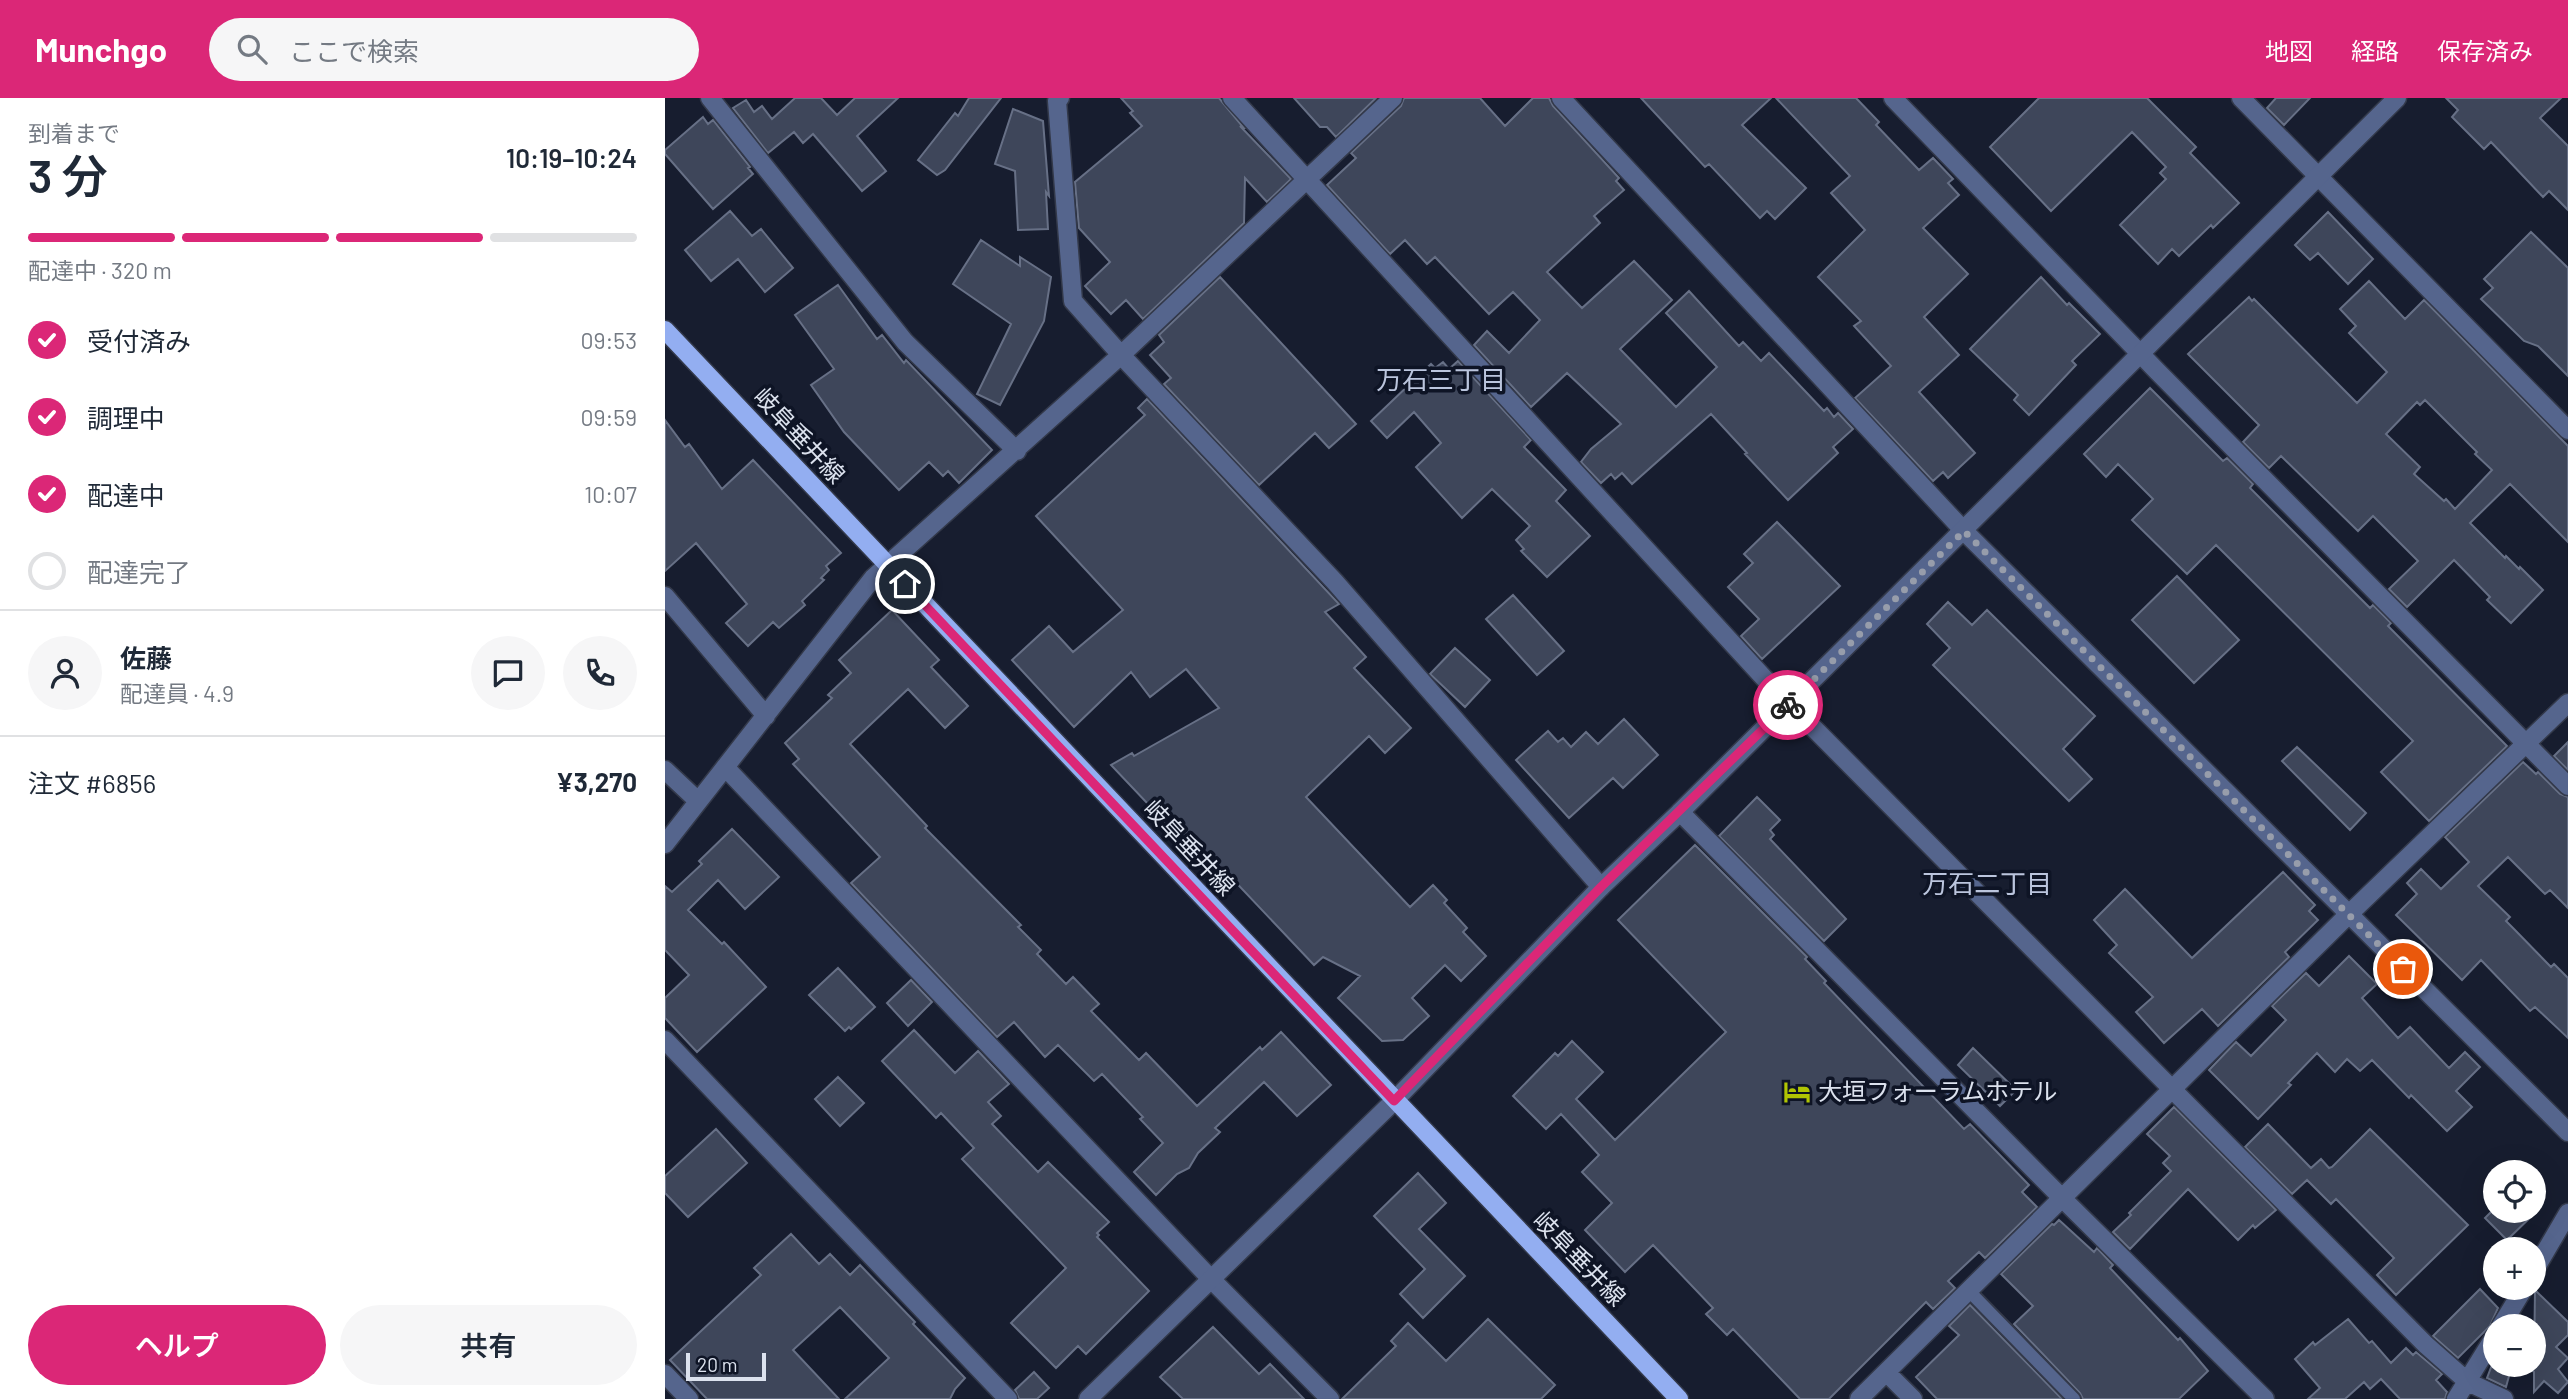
<!DOCTYPE html>
<html lang="ja">
<head>
<meta charset="utf-8">
<style>
  body { margin:0; font-family:Barlow,"Noto Sans JP",sans-serif; background:#f6f6f7; color:#1f2937; height:100vh; display:flex; flex-direction:column; font-size:26px; white-space:nowrap }
  * { box-sizing:border-box; margin:0 }
  p { font-size:23px; color:#747a83 }
  .icon { flex:none; width:38px; height:38px; fill:none; stroke:currentColor; stroke-width:2; stroke-linecap:round; stroke-linejoin:round }
  .map { position:relative; flex:1; overflow:hidden }
  .sheet { display:flex; flex-direction:column; background:#fff; width:665px }
  .sheet>* { flex:none }
  .fabs { position:absolute; left:1818px; top:1062px; display:grid; gap:14px }
  .fabs a { display:grid; place-items:center; width:63px; height:63px; border-radius:50%; background:#fff; box-shadow:0 7px 28px #0002; font-size:35px }
  .scale { position:absolute; left:21px; bottom:18px; width:80px; box-sizing:border-box; padding-left:7px; border:4px solid #dce2ee; border-top:0; font-size:19px; line-height:24px; white-space:nowrap; color:#dce2ee; -webkit-text-stroke:5px #0e1425; paint-order:stroke }
  .pin { position:absolute; display:grid; place-items:center; width:60px; height:60px; color:#fff; margin:-30px; border:4px solid #fff; border-radius:50%; box-shadow:0 2px 7px #0007 }
  .courier { position:absolute; display:grid; place-items:center; width:70px; height:70px; margin:-35px; border:5px solid #db2777; border-radius:50%; background:#fff; color:#222; box-shadow:0 2px 9px #0007 }
  .summary em { font-style:normal; font-weight:600 }
  .summary div { display:flex; flex-direction:column-reverse }
  .summary { display:flex; align-items:center; justify-content:space-between; height:119px; padding:0 28px }
  h1 { font-size:46px; font-weight:600; line-height:52px }
  .bar { display:grid; grid-template-columns:repeat(4,1fr); gap:10px 7px; align-content:center; height:84px; padding:0 28px }
  .bar i { height:9px; border-radius:5px; background:#e0e1e3 }
  .bar .on { background:#db2777 }
  .bar p { grid-column:span 4 }
  .line { display:flex; align-items:center; gap:18px; padding:0 28px; border-top:2px solid #e0e1e3 }
  .line div { flex:1 }
  .round { display:grid; place-items:center; flex:none; width:74px; height:74px; border-radius:37px; background:#f6f6f7 }
  ol { padding:0 28px; list-style:none }
  li { display:flex; align-items:center; gap:21px; height:77px }
  li p { margin-inline-start:auto }
  li .icon { padding:7px; border-radius:50%; background:#db2777; color:#fff; stroke-width:4 }
  li:last-child { color:#747a83 }
  li i { width:38px; height:38px; border:4px solid #e0e1e3; border-radius:50% }
  .cta { display:flex; gap:14px; margin-top:auto; padding:14px 28px }
  .cta a { flex:1; height:80px; border-radius:42px; background:#db2777; color:#fff; font-size:28px; font-weight:600; line-height:80px; text-align:center }
  .cta a+a { background:#f6f6f7; color:#1f2937 }
  header { display:flex; align-items:center; gap:42px; box-sizing:border-box; height:98px; padding:0 35px; background:#db2777; color:#fff }
  header strong { font-size:33px }
  nav { display:flex; gap:38px; margin-inline-start:auto; font-size:24px }
  .search { width:490px; height:63px; background:#f6f6f7; display:flex; align-items:center; gap:18px; box-sizing:border-box; padding:0 24px; border-radius:38px; color:#747a83; font-size:26px }
  main { display:flex; flex:1; min-height:0 }
  .map>svg:first-child { display:block }
  .building { fill:#3e465a; stroke:#677086; stroke-width:2; fill-rule:evenodd }
  .lines { fill:none; stroke-linecap:round; stroke-linejoin:round }
  .service-casing { stroke:#33394a; stroke-width:16 }
  .minor-casing { stroke:#33394a; stroke-width:21 }
  .tertiary-casing { stroke:#33394a; stroke-width:21 }
  .primary-casing { stroke:#33394a; stroke-width:21 }
  .service { stroke:#55658d; stroke-width:12 }
  .minor { stroke:#55658d; stroke-width:18 }
  .tertiary { stroke:#55658d; stroke-width:18 }
  .primary { stroke:#93aef1; stroke-width:18 }
  .done { stroke:#979dab; stroke-width:7; stroke-dasharray:0 12.6 }
  .route { stroke:#db2777; stroke-width:9 }
  .labels { text-anchor:middle; stroke-width:7; stroke-linejoin:round; paint-order:stroke }
  .street-label { font-size:24px; fill:#dce2ee; stroke:#0e1425 }
  .poi-label { font-size:24px; fill:#dce2ee; stroke:#0e1425; text-anchor:start }
  .neighbourhood-label { font-size:26px; fill:#bbc5dd; stroke:#0e1425 }
</style>
</head>
<body>
<header>
<strong>Munchgo</strong>
<div class="search"><svg class="icon" aria-label="search" viewBox="0 0 24 24"><circle cx="10" cy="10" r="6"/><path d="M15 15l6 6"/></svg>ここで検索</div>
<nav><a>地図</a><a>経路</a><a>保存済み</a></nav>
</header>
<main>
<section class="sheet">
<div class="summary"><div><h1>3 分</h1><p>到着まで</p></div><em>10:19–10:24</em></div>
<div class="bar"><i class="on"></i><i class="on"></i><i class="on"></i><i></i><p>配達中 · 320 m</p></div>
<ol>
<li><svg class="icon" aria-label="check" viewBox="0 0 24 24"><path d="M5 12l5 5 9-10"/></svg>受付済み<p>09:53</p></li>
<li><svg class="icon" aria-label="check" viewBox="0 0 24 24"><path d="M5 12l5 5 9-10"/></svg>調理中<p>09:59</p></li>
<li><svg class="icon" aria-label="check" viewBox="0 0 24 24"><path d="M5 12l5 5 9-10"/></svg>配達中<p>10:07</p></li>
<li><i></i>配達完了</li>
</ol>
<div class="line" style="height:126px"><a class="round"><svg class="icon" aria-label="person" viewBox="0 0 24 24"><circle cx="12" cy="8" r="4"/><path d="M4 21q1-7 8-7t8 7"/></svg></a><div><b>佐藤</b><p>配達員 · 4.9</p></div><a class="round"><svg class="icon" aria-label="chat" viewBox="0 0 24 24"><path d="M4 5h16v11H9l-5 4z"/></svg></a><a class="round"><svg class="icon" aria-label="phone" viewBox="0 0 24 24"><path d="M5 4h4l2 5-3 2q2 4 5 5l2-3 5 2v4C11 20 4 13 5 4z"/></svg></a></div>
<div class="line" style="height:91px"><div>注文 #6856</div><b>¥3,270</b></div>
<div class="cta"><a>ヘルプ</a><a>共有</a></div>
</section>
<div class="map">
<svg width="1903" height="1301" viewBox="0 0 1903 1301">
  <rect width="100%" height="100%" fill="#171d2f"/>
  <!-- building -->
  <path class="building" d="M130,0h26l16,17 18,-17h43l-41,38 29,35 -24,20 -49,-57 -10,9 -9,-11 -26,21 -35,-45 13,-8 8,12 8,-6 10,13z
    M304,0h32l-56,72 -8,5 -19,-15 37,-47 3,3z
    M456,0h98l24,29 -3,-1 51,53 -24,23 -22,-24 -1,45 -101,96 -17,-19 -15,14 -26,-28 25,-24 -31,-34 -4,-46 67,-56 -12,-13 3,-2z
    M629,0h82l-40,39 -9,-10h-7z
    M739,0h76l25,28 28,-28h16l4,8 66,72 -3,3 8,9 -30,26 6,7 -53,49 35,36 52,-47 38,39 -52,49 56,58 41,-40 -51,-54 23,-22 50,55 4,-4 18,19 8,-8 55,58 3,-3 7,9 4,-4 15,16 -20,18 5,6 -50,47 -43,-46 2,-1 -36,-39 -79,70 -10,-11 -7,6 -4,-5 -10,9 -20,-21 10,-13 30,-25 -54,-51 -36,34 -57,-62 13,-14 22,22 31,-33 -27,-28 -24,22 -54,-57 -8,7 -22,-24 -15,14 -63,-69 29,-27 -5,-5 50,-47z
    M976,0h130l-29,27 64,63 -31,31 -8,-8 -7,7 -51,-54 -4,3z
    M1111,0h80l23,24 -3,3 43,45 14,-12 20,21 -5,4 11,12 -36,33 45,46 -44,43 35,38 -40,37 56,61 -27,25 -5,-6 -10,9 -78,-83 36,-32 -37,-40 7,-5 -43,-44 47,-47 -34,-37 19,-17z
    M1374,0h108l49,49 -6,6 49,50 -26,25 -2,-3 -32,31 -7,-7 -14,15 -38,-39 46,-46 -6,-6 6,-6 -34,-35 -81,79 -61,-64z
    M1611,0h34l-26,27 -17,-17z
    M1781,0h115l-21,20 28,28v64l-19,-19 -6,6 -52,-55 -7,7 -32,-32 6,-7z
    M348,11l30,12 6,75 -3,-4 2,37 -30,1 -3,-59 -20,-7z
    M38,19l5,7 5,-4 37,47 -2,1 5,6 -40,35 -48,-55v-4z
    M65,113l22,25 9,-7 32,39 -28,24 -27,-33 -27,22 -26,-31z
    M1663,114l45,47 -25,25 -30,-31 -8,7 -15,-15z
    M1866,134l37,36v108l-30,-30 -14,-5 -43,-42 12,-11 -9,-9z
    M316,142l39,26v-9l31,20 -7,44 -44,84 -23,-11 34,-70 -58,-40z
    M555,179l136,147 -27,24 -14,-15 -56,52 -95,-101 7,-6 -21,-23 14,-13 -5,-7z
    M1376,179l26,28 2,-2 31,31 -28,27 4,4 -47,50 -15,-15 4,-5 -48,-46z
    M1704,183l36,38 19,-19 144,146v96l-58,-58 -40,39 35,35 1,-2 13,13 1,-2 23,23 -32,33 -24,-23 3,-3 -36,-37 -47,47 -18,-18 29,-28 -45,-45 -15,15 -77,-75 -12,12 -26,-26 16,-17 -71,-71 61,-57 3,4 2,-2 103,104 30,-31 -38,-39 7,-7 -16,-17zM1760,302l52,52 -2,2 17,16 -37,39 -9,-10 -2,2 -30,-27 6,-7 -34,-33 31,-32 3,3z
    M173,187l39,54 5,-4 22,28 2,-3 86,90 -33,33 -11,-12 -5,5 -14,-14 -30,28 -55,-58 -33,-47 23,-16 -39,-54z
    M793,263l73,79 -7,7 42,43 -10,11 34,35 -43,41 -26,-26 3,-2 -8,-9 14,-14 -38,-37 -30,29 -46,-51 25,-24 -27,-31 -27,26 -16,-17 60,-57 4,4 8,-6 6,7z
    M1485,290l73,73 4,-3 26,26 -3,4 120,120 3,-3 18,18 -3,3 119,120 -78,75 -48,-49 32,-31 -197,-196 -29,29 -55,-54 21,-21 -35,-35 -12,13 -22,-23z
    M482,301l192,205 -14,8 41,45 -12,11 57,60 -26,25 -16,-17 -63,61 104,110 23,-22 14,15 -3,3 23,25 -4,4 23,24 -25,25 -16,-16 -33,33 17,18 -26,24 -21,1 -44,-43 22,-22 -37,-19 -9,8 -88,-93 -7,7 -108,-114 21,-12 2,3 85,-48 -33,-39 -36,28 -19,-25 -57,55 -62,-67 37,-34 24,26 50,-42 -87,-94 109,-101 -7,-7z
    M0,322l20,27 4,-3 33,45 31,-29 88,93 -15,13 3,4 -8,8 3,2 -22,21 3,4 -26,23 -6,-6 -25,24 -22,-23 21,-19 -51,-61 -31,28z
    M1112,424l63,64 -78,73 -21,-23 18,-17 -31,-32 25,-24 -9,-9z
    M1512,478l62,64 -45,43 -62,-63z
    M848,497l51,56 -27,24 -51,-56z
    M1283,504l24,23 15,-15 108,106 -32,33 29,30 -23,22 -136,-136 17,-17 -23,-24z
    M227,512l47,50 -8,7 37,39 -23,22 -37,-39 -58,55 77,82 -2,2 96,97 -3,2 23,23 -4,4 29,30 7,-7 26,27 -8,7 48,49 7,-7 51,53 63,-59 2,3 19,-18 50,53 -34,31 -33,-34 -49,46 5,4 -22,21 -9,15 -12,6 -21,21 -22,-23 29,-29 -23,-24 3,-2 -41,-43 -8,7 -36,-36 -13,12 -31,-35 -17,15 -146,-154 29,-26 -87,-93 6,-5 -14,-16 47,-45 -4,-3 23,-22 -12,-13z
    M790,550l35,32 -25,27 -35,-33z
    M959,621l34,36 -35,33 -10,-10 -44,40 -53,-58 32,-29 10,11 5,-4 8,9 15,-15 12,12z
    M1903,644v28l-14,-14z
    M1632,649l69,66 -16,17 -68,-69z
    M1858,664l13,12 2,-2 22,22 8,3v111l-18,-18 -5,4 -37,-37 -30,29 32,31 -4,4 7,7 38,39 3,-3 14,14v60l-33,-31 -5,4 -49,-51 -19,20 -66,-65 21,-21 -10,-11 14,-14 20,20 28,-27 -24,-25z
    M1092,699l23,23 -10,10 4,5 -4,4 76,80 -22,22 -105,-105z
    M67,731l47,48 -34,32 -27,-29 -30,30 34,34 2,-2 42,45 -69,65 -32,-34v-20l24,-23 -24,-25v-64l7,6 30,-28 -3,-3z
    M1030,747l112,112 -2,2 21,22 -2,2 140,146 6,-5 59,61 -7,7 15,15 -52,51 -6,-6 -31,29 7,7 -22,21 -7,-7 -97,97h-29l-67,-70 -6,6 -21,-21 7,-6 -60,-63 -28,27 -40,-42 27,-27 -30,-31 17,-17 -38,-41 -15,15 -33,-33 42,-43 3,3 14,-15 31,31 -27,27 39,41 111,-108 -108,-112z
    M1618,774l32,33 -6,6 9,9 -33,32 4,5 -71,69 -16,-17 -38,34 -28,-31 17,-15 -44,-44 8,-8 -23,-25 31,-31 67,69z
    M1684,858l28,28 -15,14 36,40 12,-11 39,41 16,-16 15,15 -24,24 16,16 -25,24 -36,-36 -2,3 -37,-38 -12,11 -13,-12 -12,13 -18,-19 -29,30 3,2 -33,34 -49,-49 27,-28 15,14 35,-36 -14,-14 34,-33 13,13z
    M173,870l37,39 -24,22 -2,-2 -4,4 -36,-36z
    M246,882l21,22 -24,24 -21,-23z
    M249,932l41,43 23,-22 31,33 -21,18 13,14 -9,8 46,48 10,-10 61,60 -12,11 2,2 -2,2 52,54 -63,63 -8,-8 -22,22 -45,-45 55,-55 -104,-109 12,-11 -33,-35 -5,5 -54,-57z
    M1308,950l43,42 -16,16 -42,-41z
    M173,979l26,26 -24,23 -25,-27z
    M1509,1009l102,103 -21,18 -2,-3 -15,15 -50,-51 -58,60 -17,-17 18,-17 -2,-2 42,-42 -8,-8 7,-7 -23,-22z
    M1603,1026l43,44 10,-9 8,9 3,-1 38,-38 98,96 -72,70 -19,-20 17,-17 -58,-59 -5,5 -24,-24 -15,14 -47,-47z
    M51,1031l31,34 -59,54 -23,-24v-17z
    M753,1075l28,30 -27,26 46,47 -42,42 -23,-24 25,-25 -51,-53z
    M1830,1110v3h39v-3l3,3 -30,29 -22,-22z
    M1394,1122l35,32 3,-4 16,17 -3,3 68,72 2,-2 28,33 -29,28h-96l-3,-6 -66,-69 19,-18 -32,-32 51,-50 2,1z
    M126,1136l28,30 11,-10 20,21 10,-10 55,57 -2,2 52,54 -10,11 -5,10h-105l44,-41 -49,-51 -47,43 46,49h-132l-37,-39 91,-85 -7,-7z
    M1815,1191l18,19 -8,18 -32,32 -25,-22z
    M1870,1192l33,32v13l-12,12 12,11 -10,11 10,13 -10,11 -14,-12 -10,11v-20l-8,-7h8z
    M1305,1207l92,94h-125l-21,-22 43,-42 -10,-9z
    M823,1221l67,66 -14,14h-199l54,-53 -5,-5 17,-18 38,38z
    M1683,1221l21,24 3,-2 19,22 15,-15 7,7 3,-3 26,22 -6,6 11,12 -2,7h-45l-19,-20 -11,10 -6,-7 -19,17h-37l12,-11 -25,-29 18,-17 2,3z
    M548,1229l46,47 11,-10 34,35h-121l-23,-22z
    M1830,1259v8h17l-6,22 -19,-9z
    M369,1274l15,16 -12,11h-18l-4,-9z"/>
  <g class="lines">
    <defs>
      <path id="service" d="M1303,1192l106,109"/>
      <path id="minor" d="M45,0l195,244 112,109
        M395,0l-3,3 16,200 48,54 214,227 266,305
        M567,0l532,580 662,667 42,37 36,17
        M896,0l403,433 604,601
        M1228,0l264,273 411,415
        M1576,0l327,332
        M0,498l101,120
        M60,669l486,512 119,120
        M0,672l33,31
        M1015,714l382,386 203,201
        M0,746l208,-266 248,-223 272,-257
        M0,942l343,359
        M1869,1173l34,-58
        M1836,1228l23,-38
        M1222,1275l26,26
        M0,1276l24,25
        M1194,1301l489,-484 220,-212
        M1791,1301l39,-63"/>
      <path id="tertiary" d="M423,1301l306,-298 207,-214 79,-75 717,-714"/>
      <path id="primary" d="M0,232l1014,1069"/>
    </defs>
    <!-- service casing -->
    <use href="#service" class="service-casing"/>
    <!-- minor casing -->
    <use href="#minor" class="minor-casing"/>
    <!-- tertiary casing -->
    <use href="#tertiary" class="tertiary-casing"/>
    <!-- primary casing -->
    <use href="#primary" class="primary-casing"/>
    <!-- service -->
    <use href="#service" class="service"/>
    <!-- minor -->
    <use href="#minor" class="minor"/>
    <!-- tertiary -->
    <use href="#tertiary" class="tertiary"/>
    <!-- primary -->
    <use href="#primary" class="primary"/>
  </g>
  <g class="lines">
    <!-- done -->
    <path class="done" d="M1123,607l176,-174 439,438"/>
    <!-- route -->
    <path class="route" d="M240,486l489,517 207,-214 187,-182"/>
  </g>
  <!-- icons -->
  <defs>
    <symbol id="hotel-bare" viewBox="-9 -9 18 18"><path d="M-6-4.5h1.5V1H6V5H4.5V3h-9V5H-6ZM-4 0a1.8 1.8 0 1 1 3.6 0ZM.5 0V-2.5h3Q6-2.5 6 0Z" fill="#b0c503" stroke="#0e1425" stroke-width="2.5" paint-order="stroke"/></symbol>
  </defs>
  <g fill-rule="evenodd">
    <use href="#hotel-bare" x="1113" y="975" width="38" height="38"/>
  </g>
  <g class="labels">
    <!-- street labels -->
    <g class="street-label">
      <text transform="translate(134 338) rotate(47)" y="8">岐阜垂井線</text>
      <text transform="translate(524 750) rotate(47)" y="8">岐阜垂井線</text>
      <text transform="translate(914 1161) rotate(46)" y="8">岐阜垂井線</text>
    </g>
    <!-- poi labels -->
    <g class="poi-label">
      <text x="1153" y="1002">大垣フォーラムホテル</text>
    </g>
    <!-- neighbourhood labels -->
    <g class="neighbourhood-label">
      <text x="776" y="291">万石三丁目</text>
      <text x="1322" y="795">万石二丁目</text>
    </g>
  </g>
</svg>
<div class="fabs">
<a><svg class="icon" aria-label="locate" viewBox="0 0 24 24"><circle cx="12" cy="12" r="6"/><path d="M12 2v4M12 18v4M2 12h4M18 12h4"/></svg></a>
<a>+</a>
<a>−</a>
</div>
<div class="scale">20 m</div>
<div class="pin" style="left:1738px;top:871px;background:#ea580c"><svg class="icon" aria-label="bag" viewBox="0 0 24 24"><path d="M5 8h14l-1 12H6zM9 8a3 3 0 0 1 6 0"/></svg></div>
<div class="pin" style="left:240px;top:486px;background:#1f2937"><svg class="icon" aria-label="home" viewBox="0 0 24 24"><path d="M3 11l9-7 9 7M6 9v11h12V9"/></svg></div>
<div class="courier" style="left:1123px;top:607px"><svg class="icon" aria-label="bike" viewBox="0 0 24 24"><circle cx="6" cy="16" r="4"/><circle cx="18" cy="16" r="4"/><path d="M6 16l4-8h5l3 8M10 8l3 8H6M13 5h3"/></svg></div>
</div>
</main>
</body>
</html>
